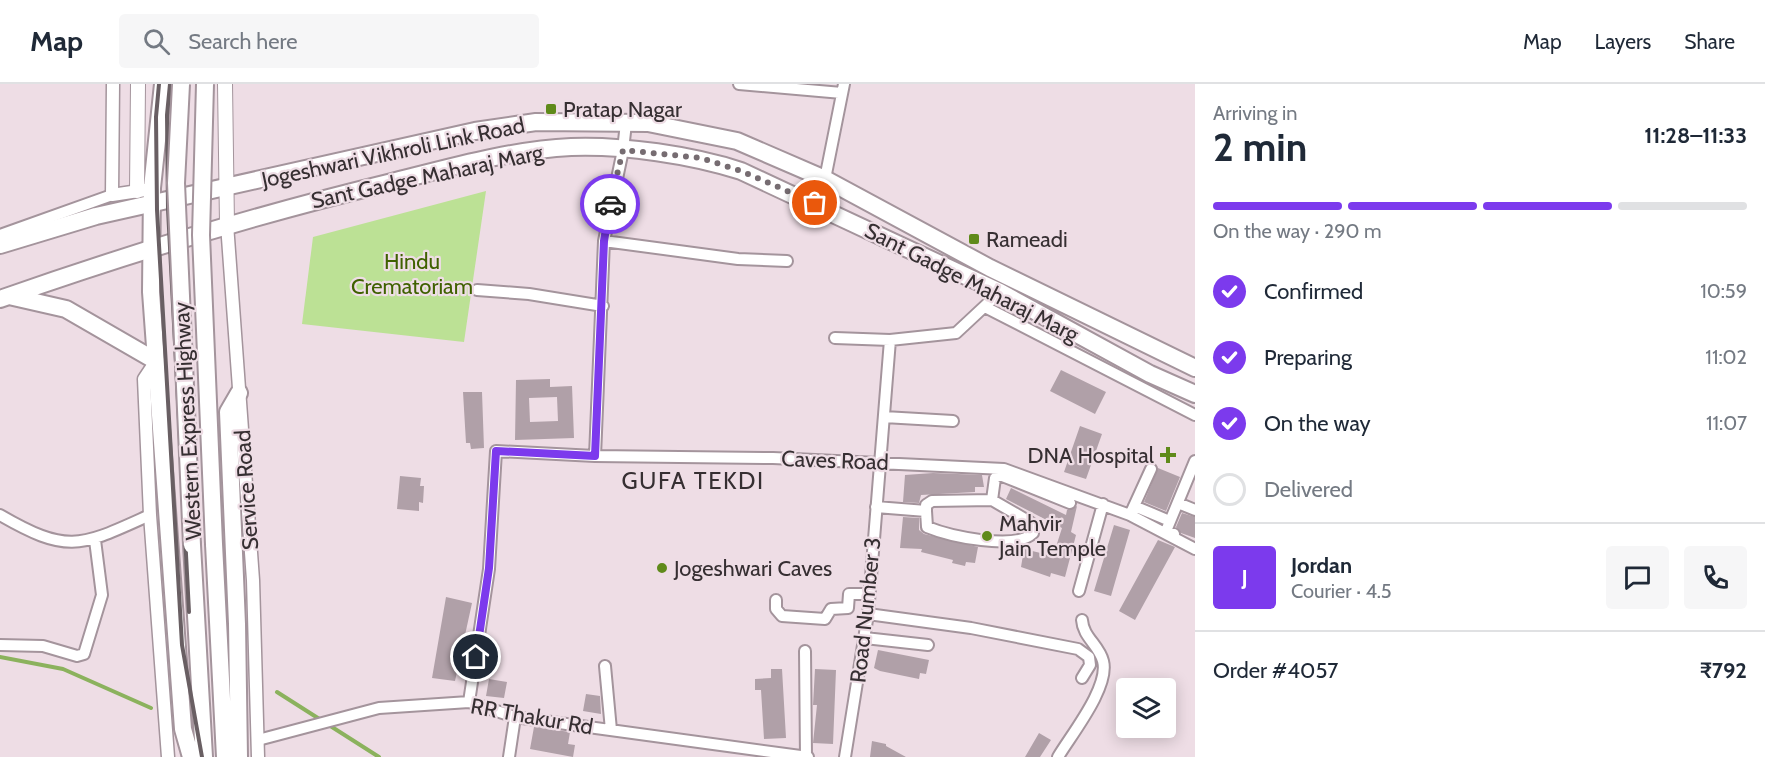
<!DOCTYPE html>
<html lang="en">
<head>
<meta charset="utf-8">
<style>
  body { margin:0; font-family:Cabin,sans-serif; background:#f6f6f7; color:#1f2937; height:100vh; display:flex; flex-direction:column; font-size:22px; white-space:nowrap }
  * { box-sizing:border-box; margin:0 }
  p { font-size:20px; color:#747a83 }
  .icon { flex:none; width:33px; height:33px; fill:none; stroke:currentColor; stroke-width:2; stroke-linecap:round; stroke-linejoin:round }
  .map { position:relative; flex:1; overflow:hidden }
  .details { display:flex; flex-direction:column; background:#fff; width:570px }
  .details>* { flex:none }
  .tools { position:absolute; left:1116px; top:594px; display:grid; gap:12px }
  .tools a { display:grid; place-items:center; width:60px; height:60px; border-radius:6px; background:#fff; box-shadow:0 3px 15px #0003; font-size:30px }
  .pin { position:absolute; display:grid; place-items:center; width:51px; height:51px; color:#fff; margin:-26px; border:3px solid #fff; border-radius:50%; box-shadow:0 2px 6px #0007 }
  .courier { position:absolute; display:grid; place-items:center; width:60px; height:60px; margin:-30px; border:4px solid #7c3aed; border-radius:50%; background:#fff; color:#222; box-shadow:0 2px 8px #0007 }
  .headline em { font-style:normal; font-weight:700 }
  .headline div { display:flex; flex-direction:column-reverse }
  .headline { display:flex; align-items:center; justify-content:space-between; height:102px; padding:0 18px }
  h1 { font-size:39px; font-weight:700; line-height:45px }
  .bar { display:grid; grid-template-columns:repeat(4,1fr); gap:9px 6px; align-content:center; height:72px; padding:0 18px }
  .bar i { height:8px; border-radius:4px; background:#e0e1e3 }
  .bar .selected { background:#7c3aed }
  .bar p { grid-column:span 4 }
  .line { display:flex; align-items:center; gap:15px; padding:0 18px; border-top:2px solid #e0e1e3 }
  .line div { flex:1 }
  .round { display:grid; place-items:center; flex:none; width:63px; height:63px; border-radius:6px; background:#f6f6f7 }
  ol { padding:0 18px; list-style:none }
  li { display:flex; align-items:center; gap:18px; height:66px }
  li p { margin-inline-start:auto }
  li .icon { padding:6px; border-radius:50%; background:#7c3aed; color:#fff; stroke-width:4 }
  li:last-child { color:#747a83 }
  li i { width:33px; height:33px; border:3px solid #e0e1e3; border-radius:50% }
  header { display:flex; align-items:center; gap:36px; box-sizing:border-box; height:84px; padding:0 30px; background:#fff; border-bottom:2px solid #e0e1e3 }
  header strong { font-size:28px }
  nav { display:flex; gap:33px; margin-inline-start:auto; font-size:21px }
  .search { width:420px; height:54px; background:#f6f6f7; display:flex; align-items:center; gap:15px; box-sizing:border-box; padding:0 21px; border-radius:6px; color:#747a83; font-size:22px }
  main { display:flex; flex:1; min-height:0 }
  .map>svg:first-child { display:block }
  .green { fill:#bce195 }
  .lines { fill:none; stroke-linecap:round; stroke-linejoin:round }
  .stream { stroke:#8bb25d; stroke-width:4 }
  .building { fill:#b0a0a8; fill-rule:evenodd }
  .minor-casing { stroke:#a4949c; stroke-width:14 }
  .tertiary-casing { stroke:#a4949c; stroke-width:15 }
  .secondary-casing { stroke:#a4949c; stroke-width:16 }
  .primary-casing { stroke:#a4949c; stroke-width:20 }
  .trunk-casing { stroke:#a4949c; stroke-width:20 }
  .minor { stroke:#fff; stroke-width:10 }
  .tertiary { stroke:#fff; stroke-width:12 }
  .secondary { stroke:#fff; stroke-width:14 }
  .primary { stroke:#fff; stroke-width:16 }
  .trunk { stroke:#fff; stroke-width:16 }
  .rail { stroke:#695f63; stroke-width:4 }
  .trunk-bridge-casing { stroke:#a4949c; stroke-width:20; stroke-linecap:butt }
  .trunk-bridge { stroke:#fff; stroke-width:16 }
  .done { stroke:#766c71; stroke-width:6; stroke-dasharray:0 10.8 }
  .route { stroke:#7c3aed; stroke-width:8 }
  .poi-dot { fill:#5f8a1a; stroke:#eedde5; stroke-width:2 }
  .labels { text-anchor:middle; stroke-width:4.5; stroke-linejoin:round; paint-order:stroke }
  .poi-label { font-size:22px; fill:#362f32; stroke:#eedde5; text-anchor:start }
  .street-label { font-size:22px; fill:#362f32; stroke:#eedde5 }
  .park-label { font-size:22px; fill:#3f6100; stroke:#eedde5 }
  .neighbourhood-label { font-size:24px; letter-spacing:1.5px; fill:#362f32; stroke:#eedde5 }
</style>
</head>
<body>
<header>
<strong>Map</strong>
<div class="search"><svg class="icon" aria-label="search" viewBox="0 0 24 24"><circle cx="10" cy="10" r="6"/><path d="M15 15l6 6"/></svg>Search here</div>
<nav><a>Map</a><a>Layers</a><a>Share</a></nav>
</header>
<main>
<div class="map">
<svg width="1195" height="673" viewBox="0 0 1195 673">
  <rect width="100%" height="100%" fill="#eedde5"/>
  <!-- green -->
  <path class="green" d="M486,107l-22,151 -162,-18 11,-87z"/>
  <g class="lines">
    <!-- stream -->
    <path class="stream" d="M0,573l63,12 88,39
      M277,608l102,65"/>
  </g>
  <!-- building -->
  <path class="building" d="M1061,286l45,22 -11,22 -45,-23z
    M550,295v8l22,-1 2,52 -59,2 1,-60zM557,313l1,24 -28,1 -1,-24z
    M463,308h19l2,56 -13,1 -1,-6h-4z
    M1080,342l22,8 -16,45 -22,-7z
    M1158,384l22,9 -14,34 -22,-9z
    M933,389l49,2 2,12h-9v5l-54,3 -2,8 -16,-1 2,-27z
    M400,392l21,2 -1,8h4l-1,17 -4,-1v9l-22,-2z
    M1011,404l55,27 1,-5 10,-4 -6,26 5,3 -11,42 -14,-4 -1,4 -29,-10 3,-18 29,7 9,-28 -56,-29z
    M1182,429l13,4v21l-14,-5 -5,-6z
    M903,433l16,1v12l5,4 54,13 -3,16 -9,-1 -1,4 -13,-3 1,-3 -32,-8 1,-3 -22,-1z
    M1114,441l16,5 -19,66 -17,-5z
    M1158,456l17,7 -40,73 -16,-9z
    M446,513l26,6 -17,78 -23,-3z
    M878,566l51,10 -3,14 -6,-1 -1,6 -39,-8 -6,-3z
    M771,585h11l4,69 -22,1 -3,-49h-6v-11l16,-1z
    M815,585l21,1 -3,74 -20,-1 4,-38h-4z
    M489,595l18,3 -3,16 -18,-2z
    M586,610l14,2 1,18 -18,-3z
    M534,643l36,5 -2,12 7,1 -2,12 -43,-8z
    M1039,649l12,7 -11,17h-15z
    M872,657l14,3v2l20,11h-36z"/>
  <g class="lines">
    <defs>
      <path id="minor" d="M739,0l103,9
        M815,119l10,-24 19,-95
        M0,151l112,-40
        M604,157l134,18 49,2
        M477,206l52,4 74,12
        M985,223l210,108
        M835,254l55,2
        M884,333l69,4
        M595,372l9,-215 19,-91 3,-27
        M992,416l3,-22 5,-3 70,28
        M1178,419l17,7
        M1134,422l31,13
        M876,423l50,4v-6l6,-4 60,-1 38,22 3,11c-18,18 -84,3 -106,-6l-1,-16
        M0,431c69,40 81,31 150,0
        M1130,431l21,-46
        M1174,450l-8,-3 29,-70
        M1079,507l24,-87
        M776,516v9l6,7 43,3 6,-10 17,-1 1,-14h20
        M868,530l103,14 107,21 11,8 1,8 -8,13
        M865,554l63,7
        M0,561l43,1 34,10 7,-2 18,-59 -7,-55
        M805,567l1,106
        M605,582l6,64
        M469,618l20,-133 7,-118 99,5 178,2 231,11 126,46 65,34
        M258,656l121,-32 90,-6 46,15 293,40
        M509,673l6,-40
        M845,673l23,-143 22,-274 66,-7 44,-41
        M1058,673c13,-22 52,-70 45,-96 -4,-16 -20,-24 -21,-41"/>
      <path id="tertiary" d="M113,0l-1,111 33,-5
        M227,140l26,356 5,177
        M156,277l-12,18 6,136 18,242"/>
      <path id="secondary" d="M225,0l2,140
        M137,107l1,-107"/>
      <path id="primary" d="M0,161l96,-29 379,-85 61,-9 112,1 89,18 88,38 165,89 205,100
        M9,212l57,13 90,52
        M0,215c128,-45 256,-84 388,-116 60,-15 121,-33 183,-36 52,-2 121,8 170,24l259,121 150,82 45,20"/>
      <path id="trunk" d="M163,0l-11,104 -1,104 32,437 8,28
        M239,309l-11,19 9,212 2,133
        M214,460l11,213
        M192,461l12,212"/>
    </defs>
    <!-- minor casing -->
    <use href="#minor" class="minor-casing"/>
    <!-- tertiary casing -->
    <use href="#tertiary" class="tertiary-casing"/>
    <!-- secondary casing -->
    <use href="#secondary" class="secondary-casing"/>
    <!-- primary casing -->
    <use href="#primary" class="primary-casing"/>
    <!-- trunk casing -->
    <use href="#trunk" class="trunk-casing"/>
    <!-- minor -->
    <use href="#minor" class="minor"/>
    <!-- tertiary -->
    <use href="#tertiary" class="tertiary"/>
    <!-- secondary -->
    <use href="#secondary" class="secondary"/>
    <!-- primary -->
    <use href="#primary" class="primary"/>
    <!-- trunk -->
    <use href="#trunk" class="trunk"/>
    <!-- rail -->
    <path class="rail" d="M159,0l-3,33 1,93 25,435 20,112
      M170,0l-3,31 1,94 21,403"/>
    <defs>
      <path id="trunk-bridge" d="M181,0l-5,99 16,362
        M205,0l-4,151 13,309"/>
    </defs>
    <!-- trunk-bridge casing -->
    <use href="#trunk-bridge" class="trunk-bridge-casing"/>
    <!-- trunk-bridge -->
    <use href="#trunk-bridge" class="trunk-bridge"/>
  </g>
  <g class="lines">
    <!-- done -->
    <path class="done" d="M610,120l13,-54 78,8 40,13 74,32"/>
    <!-- route -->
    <path class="route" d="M476,573l13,-89 7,-117 99,5 9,-215 6,-37"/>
  </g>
  <!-- markers -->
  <g class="poi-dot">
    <rect x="545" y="19" width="12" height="12" rx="3"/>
    <rect x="968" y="149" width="12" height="12" rx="3"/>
    <path d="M1165 362h6v6h6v6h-6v6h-6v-6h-6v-6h6z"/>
    <circle cx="987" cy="452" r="6"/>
    <circle cx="662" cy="484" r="6"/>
  </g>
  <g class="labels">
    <!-- poi labels -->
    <g class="poi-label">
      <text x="563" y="33">Pratap Nagar</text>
      <text x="986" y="163">Rameadi</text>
      <text x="1154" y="379" text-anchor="end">DNA Hospital</text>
      <text x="999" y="447">Mahvir<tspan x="999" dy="25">Jain Temple</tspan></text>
      <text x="674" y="492">Jogeshwari Caves</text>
    </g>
    <!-- street labels -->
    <g class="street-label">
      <text transform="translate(393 68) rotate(-12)" y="8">Jogeshwari Vikhroli Link Road</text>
      <text transform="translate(427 92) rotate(-12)" y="8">Sant Gadge Maharaj Marg</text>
      <text transform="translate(972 198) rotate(27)" y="8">Sant Gadge Maharaj Marg</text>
      <text transform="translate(187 337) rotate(-93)" y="8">Western Express Highway</text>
      <text transform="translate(835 376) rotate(2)" y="8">Caves Road</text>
      <text transform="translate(246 406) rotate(-94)" y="8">Service Road</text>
      <text transform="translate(865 526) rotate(-84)" y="8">Road Number 3</text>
      <text transform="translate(532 632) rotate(10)" y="8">RR Thakur Rd</text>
    </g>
    <!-- park labels -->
    <g class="park-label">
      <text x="412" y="185">Hindu<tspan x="412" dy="25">Crematoriam</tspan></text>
    </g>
    <!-- neighbourhood labels -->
    <g class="neighbourhood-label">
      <text x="693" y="405">GUFA TEKDI</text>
    </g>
  </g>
</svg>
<div class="tools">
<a><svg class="icon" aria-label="layers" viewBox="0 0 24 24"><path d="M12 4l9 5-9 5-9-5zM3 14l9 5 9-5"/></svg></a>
</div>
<div class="pin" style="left:815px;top:119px;background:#ea580c"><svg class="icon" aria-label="bag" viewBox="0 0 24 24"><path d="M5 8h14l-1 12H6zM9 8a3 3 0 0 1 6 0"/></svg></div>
<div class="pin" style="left:476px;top:573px;background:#1f2937"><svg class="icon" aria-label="home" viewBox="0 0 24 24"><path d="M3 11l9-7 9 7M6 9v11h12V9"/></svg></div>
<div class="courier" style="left:610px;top:120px"><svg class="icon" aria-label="car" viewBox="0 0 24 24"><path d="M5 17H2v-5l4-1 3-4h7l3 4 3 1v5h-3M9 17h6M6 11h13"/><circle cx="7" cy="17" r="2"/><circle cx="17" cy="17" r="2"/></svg></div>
</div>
<section class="details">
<div class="headline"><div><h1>2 min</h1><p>Arriving in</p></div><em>11:28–11:33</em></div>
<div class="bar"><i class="selected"></i><i class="selected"></i><i class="selected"></i><i></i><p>On the way · 290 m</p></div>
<ol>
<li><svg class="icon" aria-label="check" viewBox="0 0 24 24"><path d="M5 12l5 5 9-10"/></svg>Confirmed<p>10:59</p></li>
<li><svg class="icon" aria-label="check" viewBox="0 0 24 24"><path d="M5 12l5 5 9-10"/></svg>Preparing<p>11:02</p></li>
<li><svg class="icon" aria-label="check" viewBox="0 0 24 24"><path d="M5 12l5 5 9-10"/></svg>On the way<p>11:07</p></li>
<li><i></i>Delivered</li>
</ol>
<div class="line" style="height:108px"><b class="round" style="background:#7c3aed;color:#fff">J</b><div><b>Jordan</b><p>Courier · 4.5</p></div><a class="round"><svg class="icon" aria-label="chat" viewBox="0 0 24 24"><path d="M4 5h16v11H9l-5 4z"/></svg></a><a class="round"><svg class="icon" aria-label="phone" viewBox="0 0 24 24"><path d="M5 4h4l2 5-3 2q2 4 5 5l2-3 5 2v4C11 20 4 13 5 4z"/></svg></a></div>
<div class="line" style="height:78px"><div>Order #4057</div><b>₹792</b></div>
</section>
</main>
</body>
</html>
